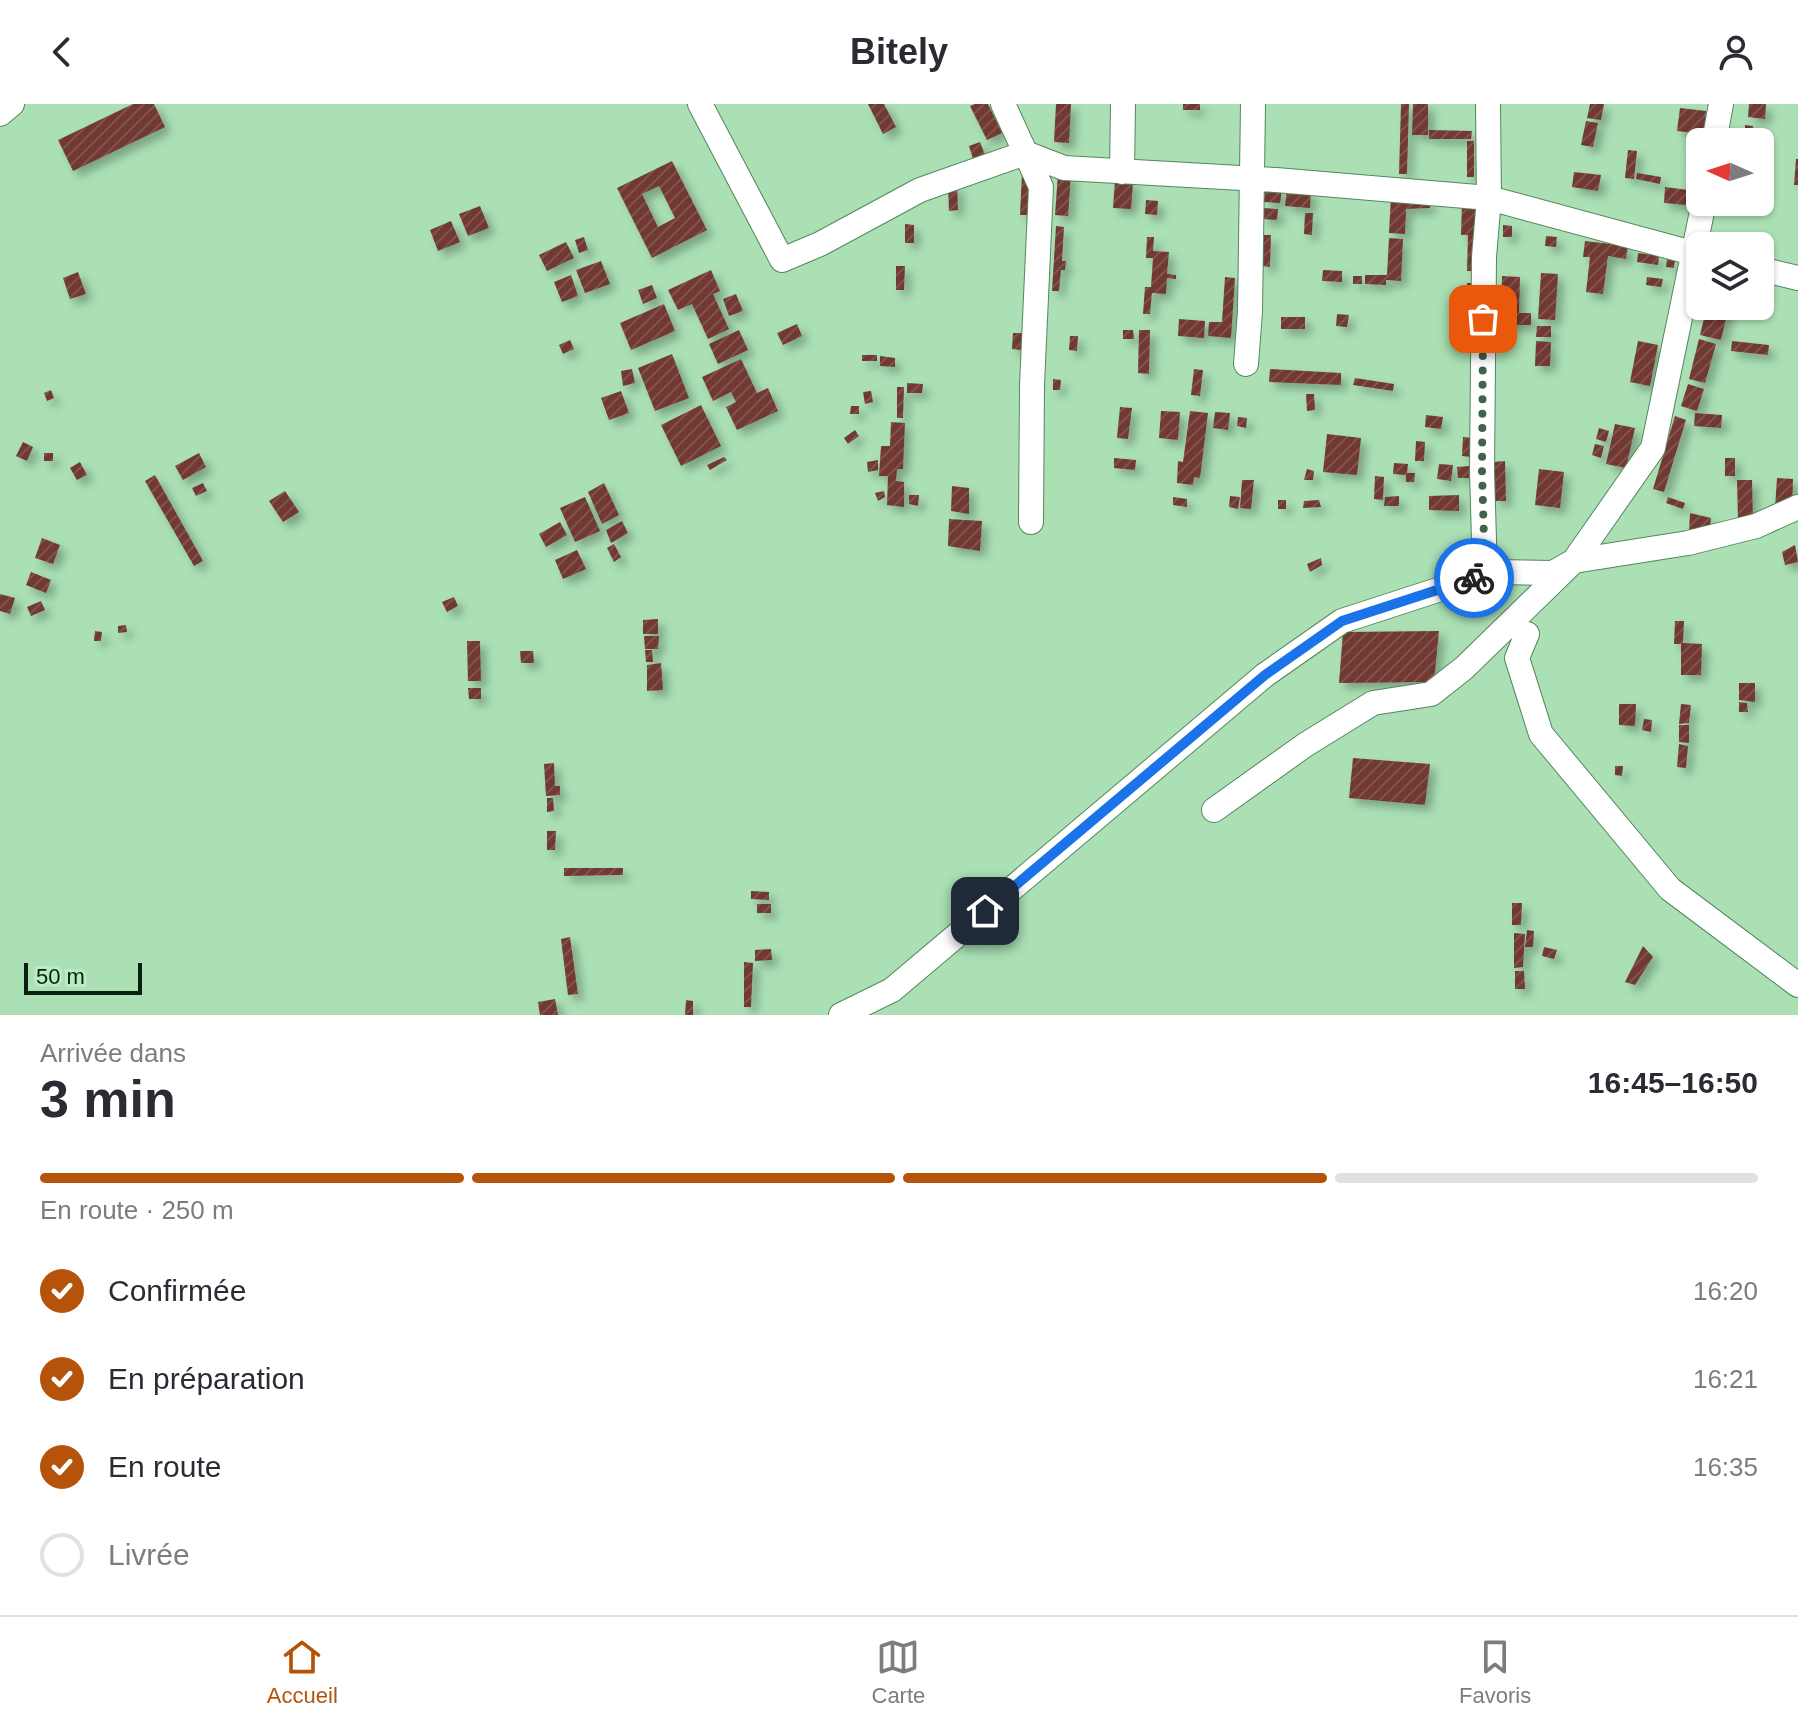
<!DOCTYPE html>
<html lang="fr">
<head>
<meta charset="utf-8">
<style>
  body { margin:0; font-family:Helvetica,sans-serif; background:#f2f2f3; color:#2b2b33; height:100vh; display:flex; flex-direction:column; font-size:30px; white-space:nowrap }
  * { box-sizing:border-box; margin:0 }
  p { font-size:26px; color:#7c7c81 }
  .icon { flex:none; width:44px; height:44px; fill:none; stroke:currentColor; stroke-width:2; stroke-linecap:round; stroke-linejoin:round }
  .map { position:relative; height:911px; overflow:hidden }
  .panel { display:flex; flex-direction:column; background:#fff; flex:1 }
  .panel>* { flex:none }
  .needle { width:52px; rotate:273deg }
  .controls { position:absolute; left:1686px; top:24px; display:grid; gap:16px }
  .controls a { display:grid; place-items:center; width:88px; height:88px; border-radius:12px; background:#fff; box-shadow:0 2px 6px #0004; font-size:40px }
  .scale { position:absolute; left:24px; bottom:20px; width:118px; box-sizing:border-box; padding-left:8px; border:4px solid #0a1f10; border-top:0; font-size:22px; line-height:28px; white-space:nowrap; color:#0a1f10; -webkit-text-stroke:6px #b7edc1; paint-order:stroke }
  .pin { position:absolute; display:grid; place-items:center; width:68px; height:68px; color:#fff; margin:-34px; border-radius:16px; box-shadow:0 4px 12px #0006 }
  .courier { position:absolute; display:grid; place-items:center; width:80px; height:80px; margin:-40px; border:6px solid #1a73e8; border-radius:50%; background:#fff; color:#222; box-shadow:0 2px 10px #0007 }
  .head em { font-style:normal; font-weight:600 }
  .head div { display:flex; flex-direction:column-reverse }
  .head { display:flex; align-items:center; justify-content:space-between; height:136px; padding:0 40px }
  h1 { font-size:52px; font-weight:600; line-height:60px }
  .bar { display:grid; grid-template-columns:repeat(4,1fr); gap:12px 8px; align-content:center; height:96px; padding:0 40px }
  .bar i { height:10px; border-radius:6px; background:#e1e1e2 }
  .bar .on { background:#b45309 }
  .bar p { grid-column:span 4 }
  ol { padding:0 40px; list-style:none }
  li { display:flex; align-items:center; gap:24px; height:88px }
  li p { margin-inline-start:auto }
  li .icon { padding:8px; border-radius:50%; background:#b45309; color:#fff; stroke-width:4 }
  li:last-child { color:#7c7c81 }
  li i { width:44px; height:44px; border:4px solid #e1e1e2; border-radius:50% }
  header { display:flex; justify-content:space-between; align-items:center; height:104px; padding:0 40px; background:#fff; font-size:36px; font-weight:600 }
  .dock { display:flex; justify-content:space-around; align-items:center; height:112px; border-top:2px solid #e1e1e2; background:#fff; font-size:22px; color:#7c7c81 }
  .dock a { display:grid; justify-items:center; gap:4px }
  .dock .on { color:#b45309 }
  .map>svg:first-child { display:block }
  .building { fill:url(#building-hatch); fill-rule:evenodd; filter:url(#shadow) }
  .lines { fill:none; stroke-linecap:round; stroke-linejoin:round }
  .minor-casing { stroke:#54865e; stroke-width:26 }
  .minor { stroke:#fff; stroke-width:24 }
  .done { stroke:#426349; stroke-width:8; stroke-dasharray:0 14.4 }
  .route { stroke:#1a73e8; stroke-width:10 }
</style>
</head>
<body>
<header><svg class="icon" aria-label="back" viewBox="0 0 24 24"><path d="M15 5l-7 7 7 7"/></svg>Bitely<svg class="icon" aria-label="person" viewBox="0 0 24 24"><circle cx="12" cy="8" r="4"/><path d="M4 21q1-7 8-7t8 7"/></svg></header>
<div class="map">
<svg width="1798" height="911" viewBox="0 0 1798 911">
  <defs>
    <pattern id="building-hatch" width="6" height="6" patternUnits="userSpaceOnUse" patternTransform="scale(2)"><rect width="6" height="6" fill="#723931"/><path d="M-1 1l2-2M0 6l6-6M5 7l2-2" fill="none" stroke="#80534c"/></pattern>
    <filter id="shadow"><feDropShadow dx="6" dy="6" stdDeviation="4" flood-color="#0004"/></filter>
  </defs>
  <rect width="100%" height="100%" fill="#aae0b4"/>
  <!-- building -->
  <path class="building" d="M133,0h21l11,23 -92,44 -15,-31z
    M868,0h16l12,23 -13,7z
    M975,0h13l14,29 -15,7 -17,-34z
    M1056,0h15l-2,39 -15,-1z
    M1183,0h17v6h-17z
    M1401,0h8l-2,70h-8z
    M1413,0h15v31h-16z
    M1590,0h14l-3,16 -14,-2z
    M1749,0h17l-1,15 -17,-2z
    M1680,4l26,3 -2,23 -27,-3z
    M1586,17l12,2 -5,24 -12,-2z
    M1745,21l8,1v7h-8z
    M1429,26l43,1 -1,8h-42z
    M1467,37h7v36h-7z
    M980,38l5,13 -12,4 -4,-13z
    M1689,39h9l-2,21 -8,-1z
    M1628,46l9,1 -3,28 -9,-1z
    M1796,55h2v26h-4z
    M672,57l35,69 -55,28 -35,-70zM659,82l16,32 -17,9 -16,-33z
    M1574,68l27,3 -3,16 -26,-4z
    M1022,69h10l-2,42h-10z
    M1058,69l13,1 -3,42 -13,-1z
    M1637,69l24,4 -1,7 -24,-5z
    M1115,76l18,2 -2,27 -18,-1z
    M948,81h9l1,25 -9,1z
    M1265,83l17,2 -2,14 -16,-1z
    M1665,83l23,3 -1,15 -23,-2z
    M1287,85l24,2 -1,17 -25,-2z
    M1391,92l39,4v8l-24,1 -1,25 -16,-1z
    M1146,96l12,1 -1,14 -12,-1z
    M1462,100h14l-2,67h-7l1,-36h-7z
    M480,102l9,22 -21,8 -9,-22z
    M1263,104l15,1 -1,11 -15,-1z
    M1305,109h8l-1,22 -8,-1z
    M451,117l9,21 -22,9 -8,-21z
    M905,120l9,1v18h-9z
    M1503,121l9,1v11h-9z
    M1056,122l8,1 -2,34h4l-1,9h-4l-2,21h-7z
    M1263,131h8l-1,32 -8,-1z
    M1546,132l11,1 -1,10 -11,-1z
    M584,133l4,13 -9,3 -4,-13z
    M1147,133h7l-1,14 16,1 -2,22 9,1v4l-9,-1 -1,16 -14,-1 -2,21h-7l2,-27h6l2,-29h-7z
    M1389,134l14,1 -2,42 -15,-1v5l-21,-1v-9h22z
    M1585,137l43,5 -2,13 -18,-3 -5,38 -17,-2 4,-35h-7z
    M566,138l8,16 -27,13 -8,-16z
    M1638,149l21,3 -1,9 -21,-3z
    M1667,154l8,2 -1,8 -8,-1z
    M601,157l9,23 -25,9 -9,-23z
    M896,162h9l-1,24h-8z
    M711,166l9,21 -7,3 16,35 -21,10 -16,-35 -14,6 -10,-20z
    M1323,166l19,1v11l-20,-1z
    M78,168l8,22 -16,5 -7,-21z
    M1541,169l17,1 -3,46 -17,-1z
    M571,171l7,21 -16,6 -8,-20z
    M1353,172h9v8h-9z
    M1502,172l18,1 -1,36h12v12h-30z
    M1225,173l10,1 -4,60 -23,-2 1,-14h13z
    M1647,173l16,2 -2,8 -15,-2z
    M1467,179h9v32h-9z
    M652,181l5,13 -14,6 -5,-14z
    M736,190l7,17 -14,5 -6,-17z
    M664,200l11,27 -44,19 -11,-27z
    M1707,202h22l-8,34 -21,-5z
    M1337,210l12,1 -2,12 -11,-1z
    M1281,213h24v12h-24z
    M1179,215l26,2 -1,17 -26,-2z
    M797,220l5,12 -19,9 -6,-12z
    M1537,222h14v11h-15z
    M739,226l9,20 -30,14 -9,-20z
    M1123,226h10l1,9h-11z
    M1139,226h11l-1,44 -11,-1z
    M1013,229h9l-1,17 -9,-1z
    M1070,232h8l-1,15 -8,-1z
    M1699,235l17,5 -11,39 -16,-4z
    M570,236l4,9 -11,5 -4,-9z
    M1536,237l15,1 -1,24h-15z
    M1638,237l20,4 -8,41 -20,-4z
    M1732,237l37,4 -1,10 -37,-4z
    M672,250l17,44 -34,13 -17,-43z
    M862,251h15v6h-15z
    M880,252l15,2v9l-15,-1z
    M741,255l16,34 11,-5 10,23 -41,19 -11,-23 10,-5 -5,-10 -18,9 -11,-24z
    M632,265l3,14 -12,3 -2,-15z
    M1194,265l9,1 -3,26 -9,-1z
    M1270,265l71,4v12l-72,-3z
    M1355,274l39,6 -1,7 -40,-6z
    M1053,275l8,1 -1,10h-7z
    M907,279l16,1 -1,9h-15z
    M1688,280l16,5 -7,22 -16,-5z
    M897,283h7l-1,31h-6z
    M51,286l3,8 -7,3 -3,-8z
    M621,287l8,22 -20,7 -8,-22z
    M871,287l2,11 -8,2 -2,-12z
    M1306,290h8l1,16 -8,1z
    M701,301l20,41 -40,20 -20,-41z
    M851,302h8v8h-9z
    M1120,303l12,1 -4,31 -11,-1z
    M1161,307l19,1 -2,28 -19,-2z
    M1190,307l18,2 -8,65 -6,-1 -1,8 -16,-2 1,-22 5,1z
    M1215,308l15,1 -2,17 -15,-2z
    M1695,309l27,2 -1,13 -27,-2z
    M1426,311l17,2 -2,12 -16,-2z
    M1675,312l11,4 -22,72 -11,-3z
    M1238,313l9,1 -1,10 -9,-2z
    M891,318l14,1 -2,46h-6l-1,12 8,1v25l-17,-2 1,-29h-9l2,-30h9z
    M1615,320l20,4 -9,40 -20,-4z
    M1599,324l10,3 -3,11 -10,-3z
    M855,326l4,6 -11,8 -4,-6z
    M1327,330l34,4 -4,37 -34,-3z
    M1463,333l11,1 -2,19 -10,-1z
    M1416,337l9,1 -1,19h-9z
    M23,338l10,5 -6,14 -11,-5z
    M1595,340l9,2 -3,12 -9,-3z
    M44,349h9v8h-9z
    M199,349l7,14 -23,13 -8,-14z
    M724,353l3,3 -17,10 -3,-5z
    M1114,354l22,2 -1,10 -21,-2z
    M1725,354h10v18h-10z
    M878,356v10l-10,2 -1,-10z
    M1505,357l1,40h-11l-2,-39z
    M80,358l7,13 -10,5 -7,-12z
    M1394,359l14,1 -1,9h8l-1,9h-8v-7l-13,-1z
    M1439,360l14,1 -2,16 -14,-2z
    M1469,362v12h-11l-1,-11z
    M1307,365l7,2 -1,9h-9z
    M1539,365l25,3 -4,36 -25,-3z
    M155,371l48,86 -9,5 -49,-85z
    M1375,372l9,1 -1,23 -9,-1z
    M1777,374l16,1 -1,30 -17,-1z
    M1242,376h12l-3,29 -11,-1z
    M1737,376h15l1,40h-15z
    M203,379l4,8 -11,5 -4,-8z
    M604,379l15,32 -17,9 -14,-32z
    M952,382l17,2v26l-18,-3z
    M285,387l14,21 -16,10 -14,-21z
    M884,387l1,6 -7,4 -3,-8z
    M909,391h10l-1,11 -9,-2z
    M1459,391v16l-30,-1v-14z
    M1230,392l10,1 -2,12 -9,-2z
    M1399,392v10h-15l1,-9z
    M585,393l15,34 -25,11 -15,-34z
    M1173,393l14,2v8l-14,-2z
    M1668,393l17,6 -2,6 -17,-6z
    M1278,396h8v9h-8z
    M1319,396l2,7 -18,1 1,-7z
    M1690,409l21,5 -2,16 -20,-2z
    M949,415l33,2 -2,30 -32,-5z
    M622,417l6,12 -17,10 -5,-13z
    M560,418l7,13 -21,12 -7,-13z
    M42,434l18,7 -7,19 -18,-6z
    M614,440l7,13 -7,5 -7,-14z
    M1795,441l3,17 -13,3 -3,-13z
    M577,446l9,19 -23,10 -8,-19z
    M1321,454l1,7 -12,7 -3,-8z
    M31,468l20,8 -5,13 -20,-8z
    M0,490l15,4 -5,16 -10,-3z
    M454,493l4,9 -11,6 -5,-10z
    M41,497l4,9 -14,6 -4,-9z
    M658,515v15h-15v-14z
    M1675,517h9l-1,22 19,1 -1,31h-20v-31h-7z
    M126,521l1,7 -9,1v-7z
    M95,527l7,1 -1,9h-7z
    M1439,527l-5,51 -95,1 4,-51z
    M644,532h15l-1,13h-13z
    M467,537h13l1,40h-13z
    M645,546h7l1,12h-7z
    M520,547h13l1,12h-13z
    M661,559l2,27 -16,1v-26z
    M1739,579h16v19l-16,-2z
    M468,584h13v11h-12z
    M1739,598l8,1 1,9h-9z
    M1619,600h17l-1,22 -16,-1z
    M1681,600l10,1 -2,18 -10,1z
    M1644,615l8,1 -1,12 -9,-2z
    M1679,621h10v18l-10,-1z
    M1679,640l9,2 -2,22 -9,-1z
    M1353,654l77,6 -5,41 -76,-7z
    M554,659l1,23h5v9l-14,1 -2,-32z
    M1615,662h8l-1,10 -7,-1z
    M547,694h6l1,13 -7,1z
    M547,727h9l-1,19h-8z
    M564,764h59v7l-59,1z
    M751,787l18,1v8l-18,-1z
    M1512,799h10l-1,22h-9z
    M757,800h14v9h-14z
    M1527,826l7,1 -1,16h-8z
    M1514,829l11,1 -2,33 -9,1z
    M570,833l8,57 -10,1 -7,-56z
    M1643,842l10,11 -18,28 -10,-3z
    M1544,843l13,3 -3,9 -12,-3z
    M771,845l1,11 -17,1v-11z
    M744,858l9,1 -2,44h-7z
    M1515,867h9l1,18h-10z
    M555,895l3,16h-18l-2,-13z
    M686,896l7,1v14h-8z"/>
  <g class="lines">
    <defs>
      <path id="minor" d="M700,0l82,156 38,-16 100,-54 105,-37 39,15 212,12 213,18 211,57
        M1003,0l38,83 -9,198 -1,137
        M0,10l12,-10
        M1714,38l7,-38
        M1122,68l1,-68
        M1760,165l38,9
        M1246,260l4,-52 3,-208
        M1485,471l-3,-104 2,-214 5,-59 -1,-94
        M1527,530l-10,24 24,76 129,155 128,96
        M1214,706l91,-65 68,-42 58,-9 33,-26 110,-107 79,-113 51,-246
        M841,911l51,-25 373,-315 77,-54 151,-49 60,1 21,-12 114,-18 68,-17 42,-19"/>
    </defs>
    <!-- minor casing -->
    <use href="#minor" class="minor-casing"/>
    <!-- minor -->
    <use href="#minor" class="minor"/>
  </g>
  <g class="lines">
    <!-- done -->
    <path class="done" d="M1474,474l11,-3 -3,-104 1,-152"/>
    <!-- route -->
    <path class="route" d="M985,807l280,-236 77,-54 132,-43"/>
  </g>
</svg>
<div class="controls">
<a><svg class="needle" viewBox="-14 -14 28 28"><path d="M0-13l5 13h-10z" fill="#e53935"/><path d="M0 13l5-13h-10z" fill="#7c7c81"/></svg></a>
<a><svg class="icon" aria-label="layers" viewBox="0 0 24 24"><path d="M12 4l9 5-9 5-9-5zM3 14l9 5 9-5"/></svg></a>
</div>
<div class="scale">50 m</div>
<div class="pin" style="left:1483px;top:215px;background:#ea580c"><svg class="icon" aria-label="bag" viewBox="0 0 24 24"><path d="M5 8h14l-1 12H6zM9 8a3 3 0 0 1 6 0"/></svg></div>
<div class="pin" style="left:985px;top:807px;background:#1f2937"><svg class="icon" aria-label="home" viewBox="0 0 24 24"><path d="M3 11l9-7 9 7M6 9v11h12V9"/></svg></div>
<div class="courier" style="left:1474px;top:474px"><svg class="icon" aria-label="bike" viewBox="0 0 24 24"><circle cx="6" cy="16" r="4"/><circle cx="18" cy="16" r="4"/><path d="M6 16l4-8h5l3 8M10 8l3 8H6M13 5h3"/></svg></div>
</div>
<section class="panel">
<div class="head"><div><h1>3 min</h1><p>Arrivée dans</p></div><em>16:45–16:50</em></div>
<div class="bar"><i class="on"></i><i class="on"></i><i class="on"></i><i></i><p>En route · 250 m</p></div>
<ol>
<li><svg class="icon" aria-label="check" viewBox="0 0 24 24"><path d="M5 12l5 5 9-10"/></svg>Confirmée<p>16:20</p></li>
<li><svg class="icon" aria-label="check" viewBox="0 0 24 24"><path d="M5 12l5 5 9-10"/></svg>En préparation<p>16:21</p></li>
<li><svg class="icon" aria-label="check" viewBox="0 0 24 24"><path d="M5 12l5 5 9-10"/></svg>En route<p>16:35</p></li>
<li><i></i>Livrée</li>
</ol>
</section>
<nav class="dock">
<a class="on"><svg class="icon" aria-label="home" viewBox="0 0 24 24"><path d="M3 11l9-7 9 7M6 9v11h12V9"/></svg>Accueil</a>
<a><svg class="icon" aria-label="map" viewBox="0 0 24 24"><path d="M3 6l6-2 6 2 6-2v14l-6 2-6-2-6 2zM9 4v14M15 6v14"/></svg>Carte</a>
<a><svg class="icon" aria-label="saved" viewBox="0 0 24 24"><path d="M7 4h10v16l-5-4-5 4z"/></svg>Favoris</a>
</nav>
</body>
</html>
